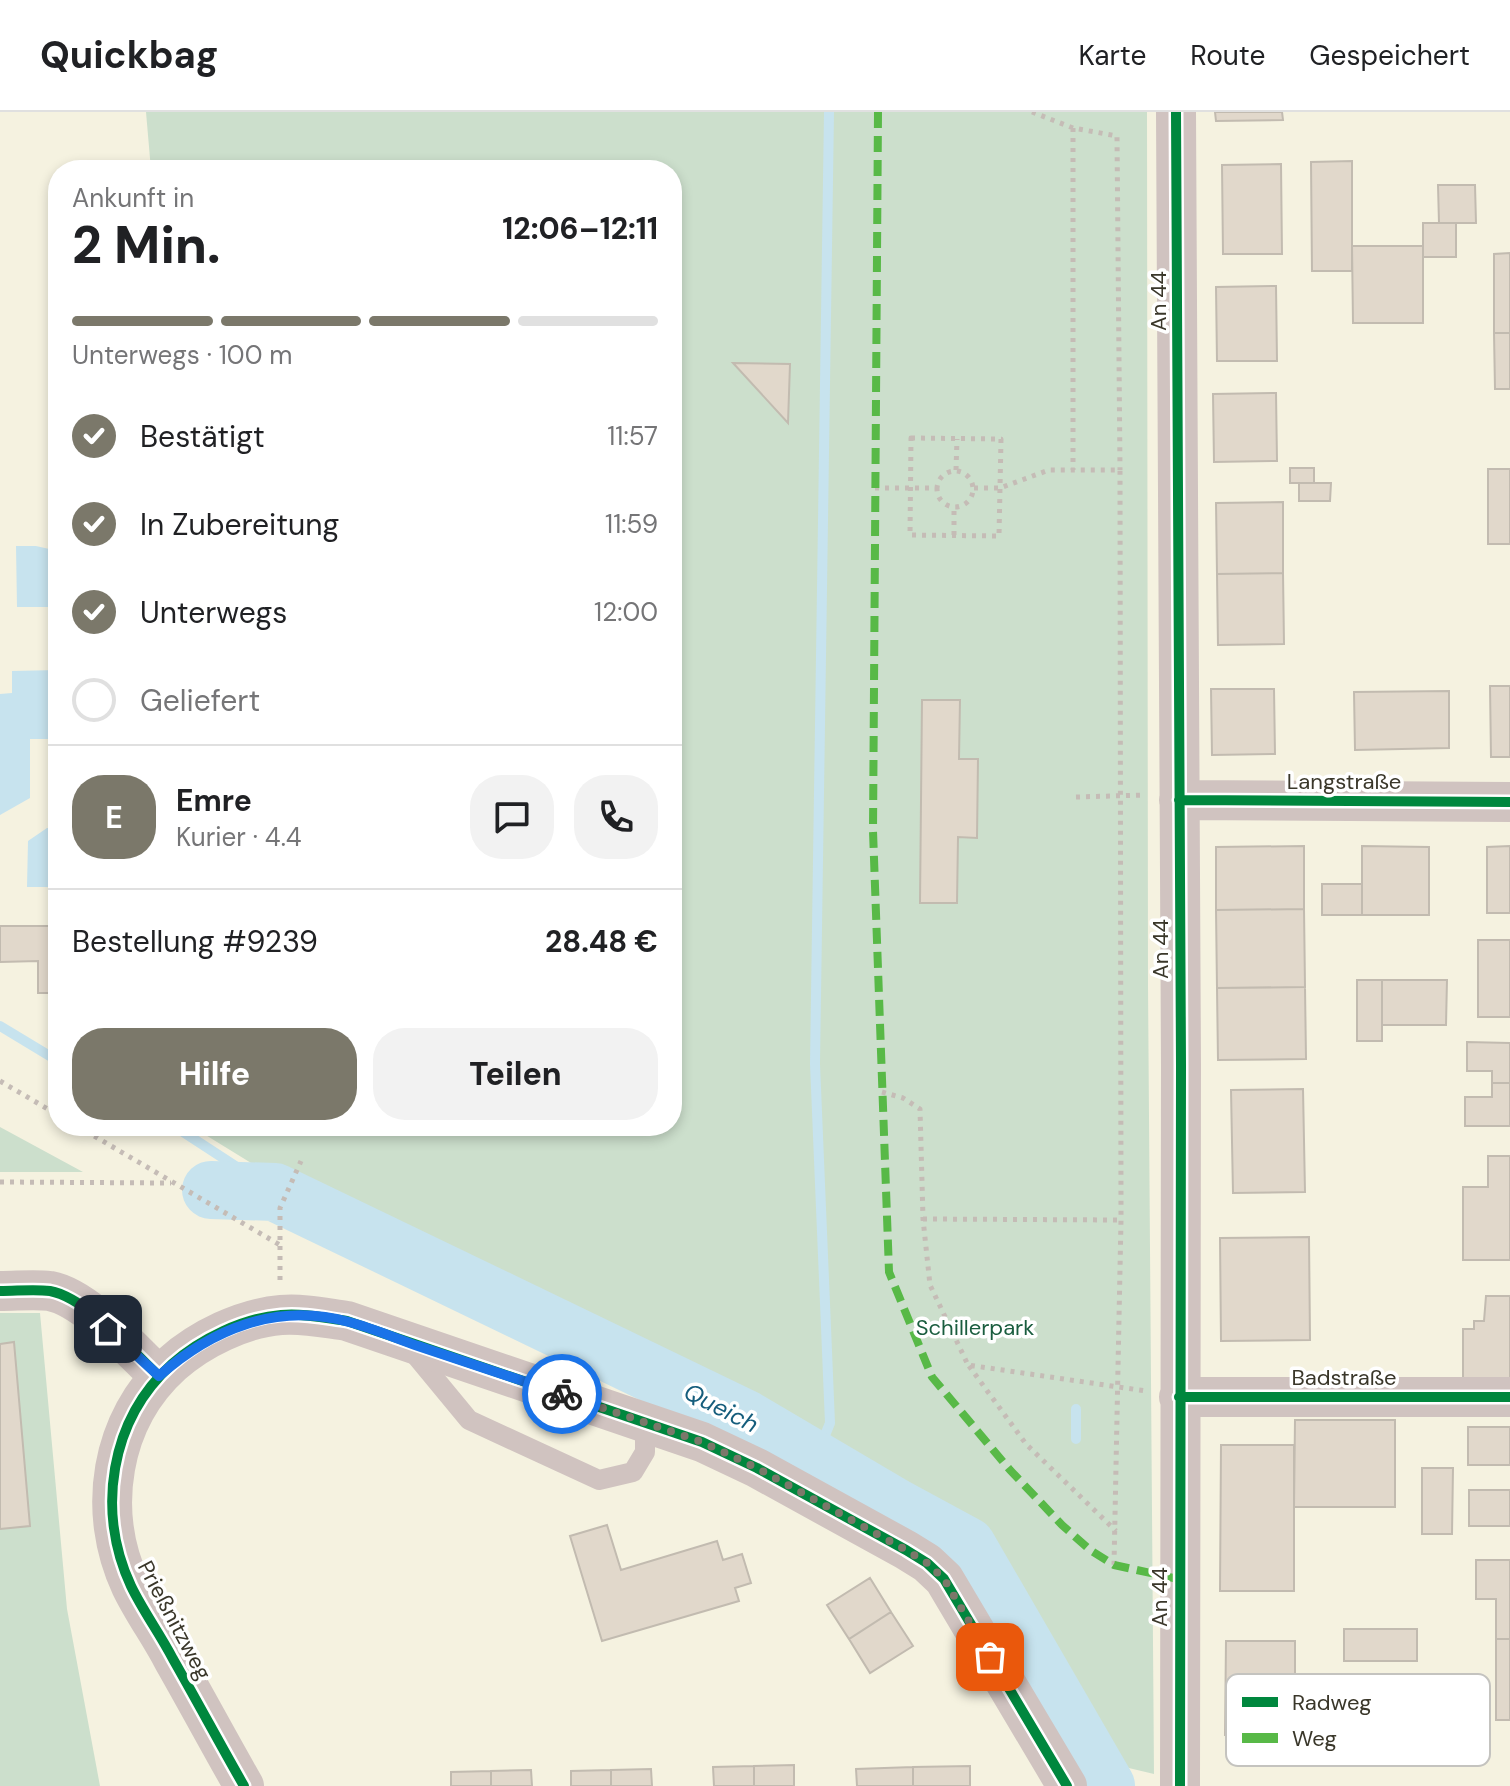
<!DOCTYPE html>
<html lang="de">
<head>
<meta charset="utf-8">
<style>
  body { margin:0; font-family:"DM Sans",sans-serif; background:#f2f2f2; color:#202124; height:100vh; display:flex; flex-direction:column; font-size:30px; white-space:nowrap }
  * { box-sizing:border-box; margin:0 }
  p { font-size:26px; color:#757577 }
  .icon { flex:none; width:44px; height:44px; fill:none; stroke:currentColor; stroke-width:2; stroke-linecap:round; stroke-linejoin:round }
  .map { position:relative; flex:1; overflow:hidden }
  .sheet { position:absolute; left:48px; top:48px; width:634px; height:976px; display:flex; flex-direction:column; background:#fff; border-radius:32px; box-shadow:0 4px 12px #0003 }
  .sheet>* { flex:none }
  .pin { position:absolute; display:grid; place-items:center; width:68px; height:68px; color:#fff; margin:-34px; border-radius:16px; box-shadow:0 4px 12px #0006 }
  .courier { position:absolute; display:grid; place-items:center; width:80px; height:80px; margin:-40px; border:6px solid #1a73e8; border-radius:50%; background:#fff; color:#222; box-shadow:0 2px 10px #0007 }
  .head em { font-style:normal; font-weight:800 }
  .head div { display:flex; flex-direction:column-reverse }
  .head { display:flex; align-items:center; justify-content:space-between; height:136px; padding:0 24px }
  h1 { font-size:52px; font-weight:800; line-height:60px }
  .bar { display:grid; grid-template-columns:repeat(4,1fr); gap:12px 8px; align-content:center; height:96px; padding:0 24px }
  .bar i { height:10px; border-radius:6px; background:#e0e0e0 }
  .bar .active { background:#7b786a }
  .bar p { grid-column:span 4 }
  .line { display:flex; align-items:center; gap:20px; padding:0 24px; border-top:2px solid #e0e0e0 }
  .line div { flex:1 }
  .round { display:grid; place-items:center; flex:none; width:84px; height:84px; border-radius:32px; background:#f2f2f2 }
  ol { padding:0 24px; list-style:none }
  li { display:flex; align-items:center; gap:24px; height:88px }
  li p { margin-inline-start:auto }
  li .icon { padding:8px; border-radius:50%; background:#7b786a; color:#fff; stroke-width:4 }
  li:last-child { color:#757577 }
  li i { width:44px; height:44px; border:4px solid #e0e0e0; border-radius:50% }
  .action { display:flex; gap:16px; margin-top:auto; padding:16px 24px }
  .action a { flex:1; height:92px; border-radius:32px; background:#7b786a; color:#fff; font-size:32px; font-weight:800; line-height:92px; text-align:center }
  .action a+a { background:#f2f2f2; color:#202124 }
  header { display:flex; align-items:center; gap:48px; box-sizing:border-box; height:112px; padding:0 40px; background:#fff; border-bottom:2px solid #e0e0e0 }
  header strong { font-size:38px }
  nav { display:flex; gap:44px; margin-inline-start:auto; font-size:28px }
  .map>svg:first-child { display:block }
  .green { fill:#ccdfcc }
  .water { fill:#c7e3ee }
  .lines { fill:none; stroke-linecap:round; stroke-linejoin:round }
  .stream { stroke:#c7e3ee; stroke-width:10 }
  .river { stroke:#c7e3ee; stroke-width:58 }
  .building { fill:#e1d8cb; stroke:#c2bbb0; stroke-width:2 }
  .path { stroke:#c5bcb6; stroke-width:5; stroke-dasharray:4 6; stroke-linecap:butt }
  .service { stroke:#d0c3c0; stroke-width:20 }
  .minor { stroke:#d0c3c0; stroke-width:40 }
  .quiet { stroke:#58b947; stroke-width:8; stroke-dasharray:16 8; stroke-linecap:butt }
  .cycleway-casing { stroke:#fff; stroke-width:15 }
  .cycleway { stroke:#00873e; stroke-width:10 }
  .done { stroke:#7b786a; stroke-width:8; stroke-dasharray:0 14.4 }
  .route { stroke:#1a73e8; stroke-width:10 }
  .labels { text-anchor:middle; stroke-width:7; stroke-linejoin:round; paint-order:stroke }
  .street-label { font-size:22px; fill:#3a372a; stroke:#fff }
  .park-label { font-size:22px; fill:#1a5d3f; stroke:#fff }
  .water-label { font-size:24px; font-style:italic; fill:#155d7c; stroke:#fff }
  .key { fill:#fff; stroke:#c4c3bf; stroke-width:2 }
  .key-label { font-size:22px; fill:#3a372a }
</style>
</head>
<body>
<header>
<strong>Quickbag</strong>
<nav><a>Karte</a><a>Route</a><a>Gespeichert</a></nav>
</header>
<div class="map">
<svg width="1510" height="1674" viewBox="0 0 1510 1674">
  <rect width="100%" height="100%" fill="#f5f2e0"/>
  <!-- green -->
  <path class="green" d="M146,0h1001l1,873 6,789 -42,-10 -137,-236 -178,-95 -507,-246 -99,-61h481v-956h-521z
    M0,1015l83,45h-83z
    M0,1201h40l27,296 33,177h-100z"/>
  <!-- water -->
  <path class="water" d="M16,434h20l22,5v56h-41z
    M58,558v69h-28v59l-30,17v-121l12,-1v-22z
    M47,716h11v59h-31l1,-46z"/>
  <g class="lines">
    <!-- stream -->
    <path class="stream" d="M0,914l58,35
      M174,1014l101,66
      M1076,1297v30
      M815,1348l15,-37 -15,-359 14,-952"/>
    <!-- river -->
    <path class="river" d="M211,1078l64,2 469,226 151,89 72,39 139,240"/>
  </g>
  <!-- building -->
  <path class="building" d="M1215,0h67l1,8 -67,1z
    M1352,49v110h-40l-1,-109z
    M1281,52l1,90h-59l-1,-89z
    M1438,73h37l1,38h-37z
    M1423,111h33v34h-33z
    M1352,134h71v77h-70z
    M1510,141v80h-16v-79z
    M1276,174l1,75h-60l-1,-74z
    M1494,221h16v56h-15z
    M733,251l57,1 -2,59z
    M1276,281l1,68 -63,1 -1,-68z
    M1290,356h24v15h-24z
    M1488,357h22v75h-22z
    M1299,371h32l-1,18h-31z
    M1283,390v71l-66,1 -1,-71z
    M1283,461l1,71 -66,1 -1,-71z
    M1490,574h20v71h-19z
    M1211,577h63l1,65 -63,1z
    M1449,579v57l-94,2 -1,-58z
    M922,588h38l-1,59h19l-1,79 -19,-1 -1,66h-37z
    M1304,734v63l-88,1v-63z
    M1362,734l67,1v68h-67z
    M1510,734v67h-23v-66z
    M1322,772h40v31h-40z
    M1304,797l1,78 -88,1 -1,-78z
    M0,814h58v67h-20v-32l-38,1z
    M1478,828h32v77h-32z
    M1357,868h25v61h-25z
    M1382,868h65l-1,45h-64z
    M1305,875l1,72 -88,1 -1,-72z
    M1467,930l43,1v40h-18v-12h-25z
    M1492,971h18v43h-45v-29h27z
    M1303,977l2,103 -72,1 -2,-103z
    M1488,1044h22v104h-47v-73h25z
    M1309,1125l1,103 -89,1 -1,-103z
    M1486,1184h24v84l-47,-1v-50h11v-8h10z
    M14,1230l16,184 -30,3v-185z
    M1295,1308h100v87h-101z
    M1468,1315h42v38h-42z
    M1221,1333h73v146h-74z
    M1422,1356h31l-1,66h-30z
    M1469,1378h41v36h-41z
    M607,1413l14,45 96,-29 6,19 19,-6 9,29 -16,5 4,13 -137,40 -32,-105z
    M1476,1448h34v79h-14v-40h-20z
    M870,1466l21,34 -42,27 -22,-34z
    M891,1500l22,34 -43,27 -21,-34z
    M1344,1517h73v32h-73z
    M1496,1527h14v81h-14z
    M1226,1529h69v94h-70z
    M794,1653v21h-40v-20z
    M754,1654v20h-40l-1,-19z
    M970,1654v20h-57v-19z
    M913,1655v19h-56l-1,-17z
    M651,1657l1,17h-41v-16z
    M531,1658l1,16h-41v-15z
    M611,1658v16h-40v-15z
    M491,1659v15h-40v-14z"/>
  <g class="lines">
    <!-- path -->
    <path class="path" d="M1032,0l41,16 44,8 3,334
      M1073,16v342
      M911,326l90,1 -2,97 -89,-1z
      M956,358l1,-31
      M937 377a18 18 0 1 1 36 0a18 18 0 1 1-36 0Z
      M875,376h62
      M974,376h26l49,-18h71l1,750 -7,345
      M954,423v-28
      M1076,685l69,-2
      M0,969l58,34
      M882,980l21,6 17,11 3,110 7,66 38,80 178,26
      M77,1014l203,119
      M0,1070l171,1
      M923,1107l198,1
      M280,1168v-72l21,-47
      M969,1254l57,78 90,87"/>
    <!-- service -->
    <path class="service" d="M412,1239l57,69 130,60 34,-8 12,-20v-30"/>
    <!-- minor -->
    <path class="minor" d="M1176,0l5,953 -1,721
      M1179,688l331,2
      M0,1179c17,0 34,-2 50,0 37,7 82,60 109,85
      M1179,1285h331
      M244,1674c-24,-42 -47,-85 -71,-127 -13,-25 -30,-48 -42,-73 -35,-75 -21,-166 41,-222 28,-25 71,-46 109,-49 22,-2 44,3 66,6l355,121 55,26 149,82 21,13 17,16 123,207"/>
    <!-- quiet -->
    <path class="quiet" d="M878,0l-5,719 16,441 43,105 78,93 52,55 28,25 24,15 64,14"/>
    <defs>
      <path id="cycleway" d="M1176,0l5,953 -1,721
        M1179,688l331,2
        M0,1179c17,0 34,-2 50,0 37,7 82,60 109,85
        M1179,1285h331
        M244,1674c-24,-42 -47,-85 -71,-127 -13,-25 -30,-48 -42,-73 -35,-75 -21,-166 41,-222 28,-25 71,-46 109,-49 22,-2 44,3 66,6l355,121 55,26 149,82 21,13 17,16 123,207"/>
    </defs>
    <!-- cycleway casing -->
    <use href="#cycleway" class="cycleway-casing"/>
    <!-- cycleway -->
    <use href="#cycleway" class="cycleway"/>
  </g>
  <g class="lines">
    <!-- done -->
    <path class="done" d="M562,1282l140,48 55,26 149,82 21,13 17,16 46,78"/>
    <!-- route -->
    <path class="route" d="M108,1217l51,47c53,-47 118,-74 190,-54 23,6 46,16 69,24 48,16 96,32 144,48"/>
  </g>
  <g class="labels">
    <!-- street labels -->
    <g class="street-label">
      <text transform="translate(1158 189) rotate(-90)" y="8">An 44</text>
      <text x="1344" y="677">Langstraße</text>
      <text transform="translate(1160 837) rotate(-90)" y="8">An 44</text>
      <text x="1344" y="1273">Badstraße</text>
      <text transform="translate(1159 1485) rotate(-90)" y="8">An 44</text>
      <text transform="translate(175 1508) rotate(62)" y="8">Prießnitzweg</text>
    </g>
    <!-- park labels -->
    <g class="park-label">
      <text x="975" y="1223">Schillerpark</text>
    </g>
    <!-- water labels -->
    <g class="water-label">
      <text transform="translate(721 1296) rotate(27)" y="8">Queich</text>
    </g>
  </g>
  <!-- legend -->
  <rect x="1226" y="1562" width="264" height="92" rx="12" class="key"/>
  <rect x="1242" y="1585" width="36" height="10" fill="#00873e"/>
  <rect x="1242" y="1621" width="36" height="10" fill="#58b947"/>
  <g class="key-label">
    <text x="1292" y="1598">Radweg</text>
    <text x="1292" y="1634">Weg</text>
  </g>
</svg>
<div class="pin" style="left:990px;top:1545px;background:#ea580c"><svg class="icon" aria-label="bag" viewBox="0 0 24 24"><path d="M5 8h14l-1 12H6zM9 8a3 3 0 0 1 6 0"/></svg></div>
<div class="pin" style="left:108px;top:1217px;background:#1f2937"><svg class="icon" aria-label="home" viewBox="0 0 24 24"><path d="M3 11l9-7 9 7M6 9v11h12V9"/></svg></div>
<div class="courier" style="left:562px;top:1282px"><svg class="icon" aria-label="bike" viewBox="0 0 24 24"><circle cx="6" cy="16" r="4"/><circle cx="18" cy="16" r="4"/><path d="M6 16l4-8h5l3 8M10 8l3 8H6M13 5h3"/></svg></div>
<section class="sheet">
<div class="head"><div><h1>2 Min.</h1><p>Ankunft in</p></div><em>12:06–12:11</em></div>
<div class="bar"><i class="active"></i><i class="active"></i><i class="active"></i><i></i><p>Unterwegs · 100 m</p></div>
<ol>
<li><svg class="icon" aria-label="check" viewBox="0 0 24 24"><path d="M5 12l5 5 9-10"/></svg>Bestätigt<p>11:57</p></li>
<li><svg class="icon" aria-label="check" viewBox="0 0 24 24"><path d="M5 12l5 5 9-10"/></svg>In Zubereitung<p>11:59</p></li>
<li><svg class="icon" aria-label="check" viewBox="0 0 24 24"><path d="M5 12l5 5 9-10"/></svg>Unterwegs<p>12:00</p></li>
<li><i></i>Geliefert</li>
</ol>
<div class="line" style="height:144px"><b class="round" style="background:#7b786a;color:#fff">E</b><div><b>Emre</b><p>Kurier · 4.4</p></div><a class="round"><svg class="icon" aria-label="chat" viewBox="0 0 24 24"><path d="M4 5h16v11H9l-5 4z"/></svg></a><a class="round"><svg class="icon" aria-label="phone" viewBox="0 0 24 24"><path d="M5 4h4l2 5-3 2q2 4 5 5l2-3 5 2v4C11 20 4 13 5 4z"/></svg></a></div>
<div class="line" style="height:104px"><div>Bestellung #9239</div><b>28.48 €</b></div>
<div class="action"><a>Hilfe</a><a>Teilen</a></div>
</section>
</div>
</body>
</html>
